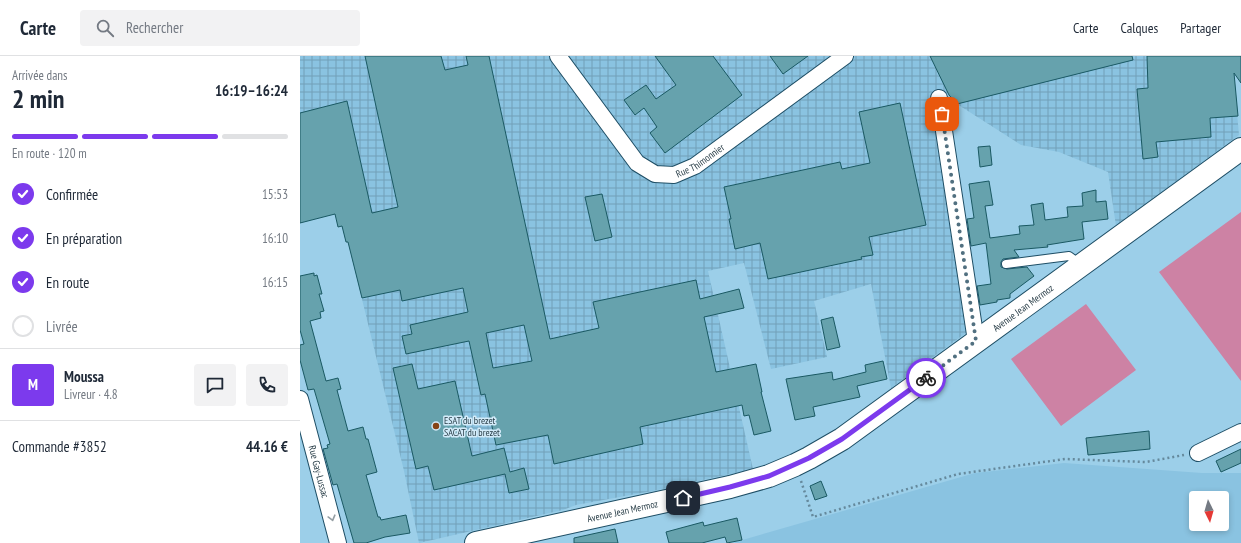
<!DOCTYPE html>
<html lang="fr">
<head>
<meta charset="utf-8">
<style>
  body { margin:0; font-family:"PT Sans Narrow",sans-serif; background:#f2f2f3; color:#1f2937; height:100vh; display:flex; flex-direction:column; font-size:15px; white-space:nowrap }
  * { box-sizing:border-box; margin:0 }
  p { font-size:13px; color:#747a83 }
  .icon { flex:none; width:22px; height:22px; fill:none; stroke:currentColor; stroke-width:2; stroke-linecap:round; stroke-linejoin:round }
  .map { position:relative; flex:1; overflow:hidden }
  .side { display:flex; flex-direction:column; background:#fff; width:300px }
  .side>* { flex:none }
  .needle { width:26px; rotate:175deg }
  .tools { position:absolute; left:889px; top:435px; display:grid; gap:8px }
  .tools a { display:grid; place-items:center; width:40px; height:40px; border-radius:4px; background:#fff; box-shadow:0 2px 6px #0003; font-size:20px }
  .pin { position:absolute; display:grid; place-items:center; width:34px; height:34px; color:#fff; margin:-17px; border-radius:8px; box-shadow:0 2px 6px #0006 }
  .courier { position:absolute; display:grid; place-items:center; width:40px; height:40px; margin:-20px; border:3px solid #7c3aed; border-radius:50%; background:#fff; color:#222; box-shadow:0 1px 5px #0007 }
  .head em { font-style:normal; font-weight:600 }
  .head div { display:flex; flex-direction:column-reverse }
  .head { display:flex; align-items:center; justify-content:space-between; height:68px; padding:0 12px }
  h1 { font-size:26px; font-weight:600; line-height:30px }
  .bar { display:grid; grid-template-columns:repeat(4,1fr); gap:6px 4px; align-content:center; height:48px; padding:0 12px }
  .bar i { height:5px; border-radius:3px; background:#e0e1e3 }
  .bar .active { background:#7c3aed }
  .bar p { grid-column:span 4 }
  .line { display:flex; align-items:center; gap:10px; padding:0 12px; border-top:1px solid #e0e1e3 }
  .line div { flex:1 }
  .round { display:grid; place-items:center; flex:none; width:42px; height:42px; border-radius:4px; background:#f2f2f3 }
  ol { padding:0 12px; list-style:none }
  li { display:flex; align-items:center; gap:12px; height:44px }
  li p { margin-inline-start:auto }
  li .icon { padding:4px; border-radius:50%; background:#7c3aed; color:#fff; stroke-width:4 }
  li:last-child { color:#747a83 }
  li i { width:22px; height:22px; border:2px solid #e0e1e3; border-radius:50% }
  header { display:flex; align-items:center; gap:24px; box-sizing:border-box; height:56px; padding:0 20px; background:#fff; border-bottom:1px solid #e0e1e3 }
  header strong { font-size:19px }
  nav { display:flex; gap:22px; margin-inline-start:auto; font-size:14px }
  .search { width:280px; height:36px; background:#f2f2f3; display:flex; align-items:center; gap:10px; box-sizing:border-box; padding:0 14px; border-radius:4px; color:#747a83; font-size:15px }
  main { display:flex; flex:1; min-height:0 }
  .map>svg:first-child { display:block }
  .built { fill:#8ac3e1; fill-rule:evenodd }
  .industrial { fill:url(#industrial-grid) }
  .garden { fill:#cd82a4 }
  .building { fill:#66a2ad; stroke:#1a5963; fill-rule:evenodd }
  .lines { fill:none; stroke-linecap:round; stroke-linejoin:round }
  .service-casing { stroke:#1e4e65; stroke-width:10 }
  .minor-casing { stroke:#1e4e65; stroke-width:18 }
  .secondary-casing { stroke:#1e4e65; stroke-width:24 }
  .path { stroke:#65899c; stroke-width:2.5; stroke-dasharray:2 3; stroke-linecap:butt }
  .service { stroke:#fff; stroke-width:8 }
  .minor { stroke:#fff; stroke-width:16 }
  .secondary { stroke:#fff; stroke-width:22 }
  .oneway { stroke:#949ea3 }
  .done { stroke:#517080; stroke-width:4; stroke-dasharray:0 7.2 }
  .route { stroke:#7c3aed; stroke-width:5 }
  .poi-dot { fill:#874415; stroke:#d3ebf9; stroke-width:1.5 }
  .labels { text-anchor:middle; stroke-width:3; stroke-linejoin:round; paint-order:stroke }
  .street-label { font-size:10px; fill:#283d47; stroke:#d3ebf9 }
  .poi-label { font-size:10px; fill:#283d47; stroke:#d3ebf9; text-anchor:start }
</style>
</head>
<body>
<header>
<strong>Carte</strong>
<div class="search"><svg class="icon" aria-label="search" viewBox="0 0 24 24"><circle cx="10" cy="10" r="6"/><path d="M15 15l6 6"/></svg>Rechercher</div>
<nav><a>Carte</a><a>Calques</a><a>Partager</a></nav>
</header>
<main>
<section class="side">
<div class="head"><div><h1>2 min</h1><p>Arrivée dans</p></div><em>16:19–16:24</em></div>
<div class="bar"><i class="active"></i><i class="active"></i><i class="active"></i><i></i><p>En route · 120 m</p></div>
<ol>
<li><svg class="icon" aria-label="check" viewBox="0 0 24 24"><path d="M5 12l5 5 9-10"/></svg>Confirmée<p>15:53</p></li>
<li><svg class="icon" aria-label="check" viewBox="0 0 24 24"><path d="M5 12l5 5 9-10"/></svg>En préparation<p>16:10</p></li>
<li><svg class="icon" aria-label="check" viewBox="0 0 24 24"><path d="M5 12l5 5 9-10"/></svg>En route<p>16:15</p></li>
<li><i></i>Livrée</li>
</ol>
<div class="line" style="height:72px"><b class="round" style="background:#7c3aed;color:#fff">M</b><div><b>Moussa</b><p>Livreur · 4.8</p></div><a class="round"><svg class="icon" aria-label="chat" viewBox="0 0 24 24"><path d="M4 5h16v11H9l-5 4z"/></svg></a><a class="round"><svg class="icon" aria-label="phone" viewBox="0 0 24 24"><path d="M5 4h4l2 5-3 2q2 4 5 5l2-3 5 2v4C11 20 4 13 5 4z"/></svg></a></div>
<div class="line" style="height:52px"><div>Commande #3852</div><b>44.16 €</b></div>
</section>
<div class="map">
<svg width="941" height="487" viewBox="0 0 941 487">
  <defs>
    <pattern id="industrial-grid" width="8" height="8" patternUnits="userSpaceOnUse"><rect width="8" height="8" fill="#8ac3e1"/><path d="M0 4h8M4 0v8" fill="none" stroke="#71a0b8"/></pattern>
  </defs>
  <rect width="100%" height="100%" fill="#9ccfe9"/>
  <!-- built -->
  <path class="built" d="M764,407l138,10h39v70h-509l243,-70zM896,442h26v26h-26z"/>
  <!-- industrial -->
  <path class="industrial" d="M0,0h932l7,79 -123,91 -8,-54 -49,-20 -38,-7 -64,-41 -8,-9 -10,3 35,229 -83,61 -20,-104 -57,17 13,56 -56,12 -27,-106 -36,8 45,198 -95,21 -82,15 -13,5 -144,33 -15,-72 -56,-229h-2l-4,-16 -7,-12 -35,-17z"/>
  <!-- garden -->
  <path class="garden" d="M941,156v169l-82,-109z
    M786,248l50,66 -75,56 -50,-67z"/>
  <!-- building -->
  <path class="building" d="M65,0h76l4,14 23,-5 -2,-9h23l61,283 49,-11 -6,-26 103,-22 4,19 39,-10 5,19 -40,9 12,55 40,-8 6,28h-1l10,39 -17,4 -5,-20 -5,1 -2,-11 -102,22 3,17 -89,20 -6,-29 -52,10 -11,-51 -4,1 -12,-54 -63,13 -4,-18 10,-2 -2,-9 58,-13 -5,-24 -61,13 -2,-11 -38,8 -14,-56h-2l-4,-16 -4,1 -3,-13 -35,9v-110l47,-12 25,112 26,-6zM224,269l8,36 -39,7 -7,-35z
    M355,0h58l29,39 -77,58 -15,-20 7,-6 -13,-19 -9,7 -11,-15 22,-15 10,14 20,-14z
    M470,0h38l-25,18z
    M630,0h202l1,4 -176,44 -8,-9z
    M847,0h94v27l-7,-10 4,43 -28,2 1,19 -55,5 2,15 -15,2 -6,-70 11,-1z
    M600,47l26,122 -57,12 4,18 -12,2 1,2 -94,20 -8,-36 -25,6 -6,-30h2l-7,-32 116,-25 2,7 28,-6 -11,-51z
    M690,90l2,19 -12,2 -2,-20z
    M689,125l4,24 -8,1 5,32 30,-4 -1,-8 15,-1 -3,-20 12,-2 2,17 23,-3 -1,-10 16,-1 -1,-13 14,-3v12l10,-1 2,18 -26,3 2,17 -37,6 1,2 -34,3 5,7 -16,2 -2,3v5l6,2 20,-2 7,9 -24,18v4l-13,2v2l-17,3 -3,-19 14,-2 -5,-41 -15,3 -4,-27 7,-1 -5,-34z
    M302,138l10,43 -17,4 -10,-44z
    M14,217v3l3,-1 5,19h-3l5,17 -4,1 1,6 -11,3 16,60 12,-3 3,11 -4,1 11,41 15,-4 3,12h2l9,33 -11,3 12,42h2l1,3 25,-5 4,18 -25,4 -19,6h-12l-17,-59 -4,1 -10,-36 5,-1 -1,-3 3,-1 -16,-55 -6,1 -8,-30v-15l4,-1 -4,-14v-54z
    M533,261l7,30 -13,3 -6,-30z
    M583,305l4,18 -30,7 3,11 -47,10 2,9 -20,4 -9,-41 46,-7 1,8 33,-8 -1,-7z
    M112,308l6,25 37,-8 17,75 32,-8 6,24 14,-4 5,21 -20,4 -4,-19 -71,16 -6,-24 -12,3 -23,-101z
    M849,375l1,18 -62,6 -2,-17z
    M941,393v14l-20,9 -5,-11z
    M521,425l6,15 -12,4 -5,-14z
    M437,462l5,22 -15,3 -2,-6 -23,6h-33l-3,-11 37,-10 1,4z
    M315,473l3,14h-44v-5z"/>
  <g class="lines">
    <defs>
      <path id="service" d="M706,208l63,-8 11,8"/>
      <g id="minor">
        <path id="s1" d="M258,0l79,107 18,11 19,1 21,-9 150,-110"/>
        <path d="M639,42l37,243"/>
        <path id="s2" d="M0,343l38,144"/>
        <path d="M898,397l43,-21"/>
      </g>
      <g id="secondary">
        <path id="s3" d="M176,487l254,-56 39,-11 26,-11 14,-7 33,-19 399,-290"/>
      </g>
    </defs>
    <!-- service casing -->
    <use href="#service" class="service-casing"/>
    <!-- minor casing -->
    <use href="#minor" class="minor-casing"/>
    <!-- secondary casing -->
    <use href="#secondary" class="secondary-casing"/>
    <!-- path -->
    <path class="path" d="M501,425l12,36 145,-43 107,-15 81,3 38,-7"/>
    <!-- service -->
    <use href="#service" class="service"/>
    <!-- minor -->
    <use href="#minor" class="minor"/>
    <!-- secondary -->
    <use href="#secondary" class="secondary"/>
  </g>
  <!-- one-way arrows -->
  <defs><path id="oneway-chevron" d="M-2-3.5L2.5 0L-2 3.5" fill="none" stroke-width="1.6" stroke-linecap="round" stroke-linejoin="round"/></defs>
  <use class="oneway" href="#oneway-chevron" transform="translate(32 462) rotate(75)"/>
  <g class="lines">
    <!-- done -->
    <path class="done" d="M626,322l50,-37 -34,-227"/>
    <!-- route -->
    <path class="route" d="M383,442l47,-11 39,-11 40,-18 33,-19 84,-61"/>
  </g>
  <!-- markers -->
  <circle class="poi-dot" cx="136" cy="370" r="4"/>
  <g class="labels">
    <!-- street labels -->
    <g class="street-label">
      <text dy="4" stroke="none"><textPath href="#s1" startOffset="203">Rue Thimonnier</textPath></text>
      <text dy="4" stroke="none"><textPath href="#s3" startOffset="606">Avenue Jean Mermoz</textPath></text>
      <text dy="4" stroke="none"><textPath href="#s2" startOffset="75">Rue Gay-Lussac</textPath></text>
      <text dy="4" stroke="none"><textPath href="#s3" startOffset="150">Avenue Jean Mermoz</textPath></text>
    </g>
    <!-- poi labels -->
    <g class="poi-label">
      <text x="144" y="368">ESAT du brezet<tspan x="144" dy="12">SACAT du brezet</tspan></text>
    </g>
  </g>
</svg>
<div class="tools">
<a><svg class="needle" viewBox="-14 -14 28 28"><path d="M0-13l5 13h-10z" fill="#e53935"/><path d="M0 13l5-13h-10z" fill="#747a83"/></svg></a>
</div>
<div class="pin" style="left:642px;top:58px;background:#ea580c"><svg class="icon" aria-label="bag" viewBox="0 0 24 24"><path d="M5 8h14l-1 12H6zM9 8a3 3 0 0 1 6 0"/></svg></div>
<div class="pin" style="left:383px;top:442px;background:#1f2937"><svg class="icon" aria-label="home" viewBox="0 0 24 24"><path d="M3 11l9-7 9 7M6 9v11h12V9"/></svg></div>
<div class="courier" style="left:626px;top:322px"><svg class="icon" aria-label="bike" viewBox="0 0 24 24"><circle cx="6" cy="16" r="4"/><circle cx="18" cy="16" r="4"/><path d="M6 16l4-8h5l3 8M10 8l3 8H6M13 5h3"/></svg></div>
</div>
</main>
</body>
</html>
